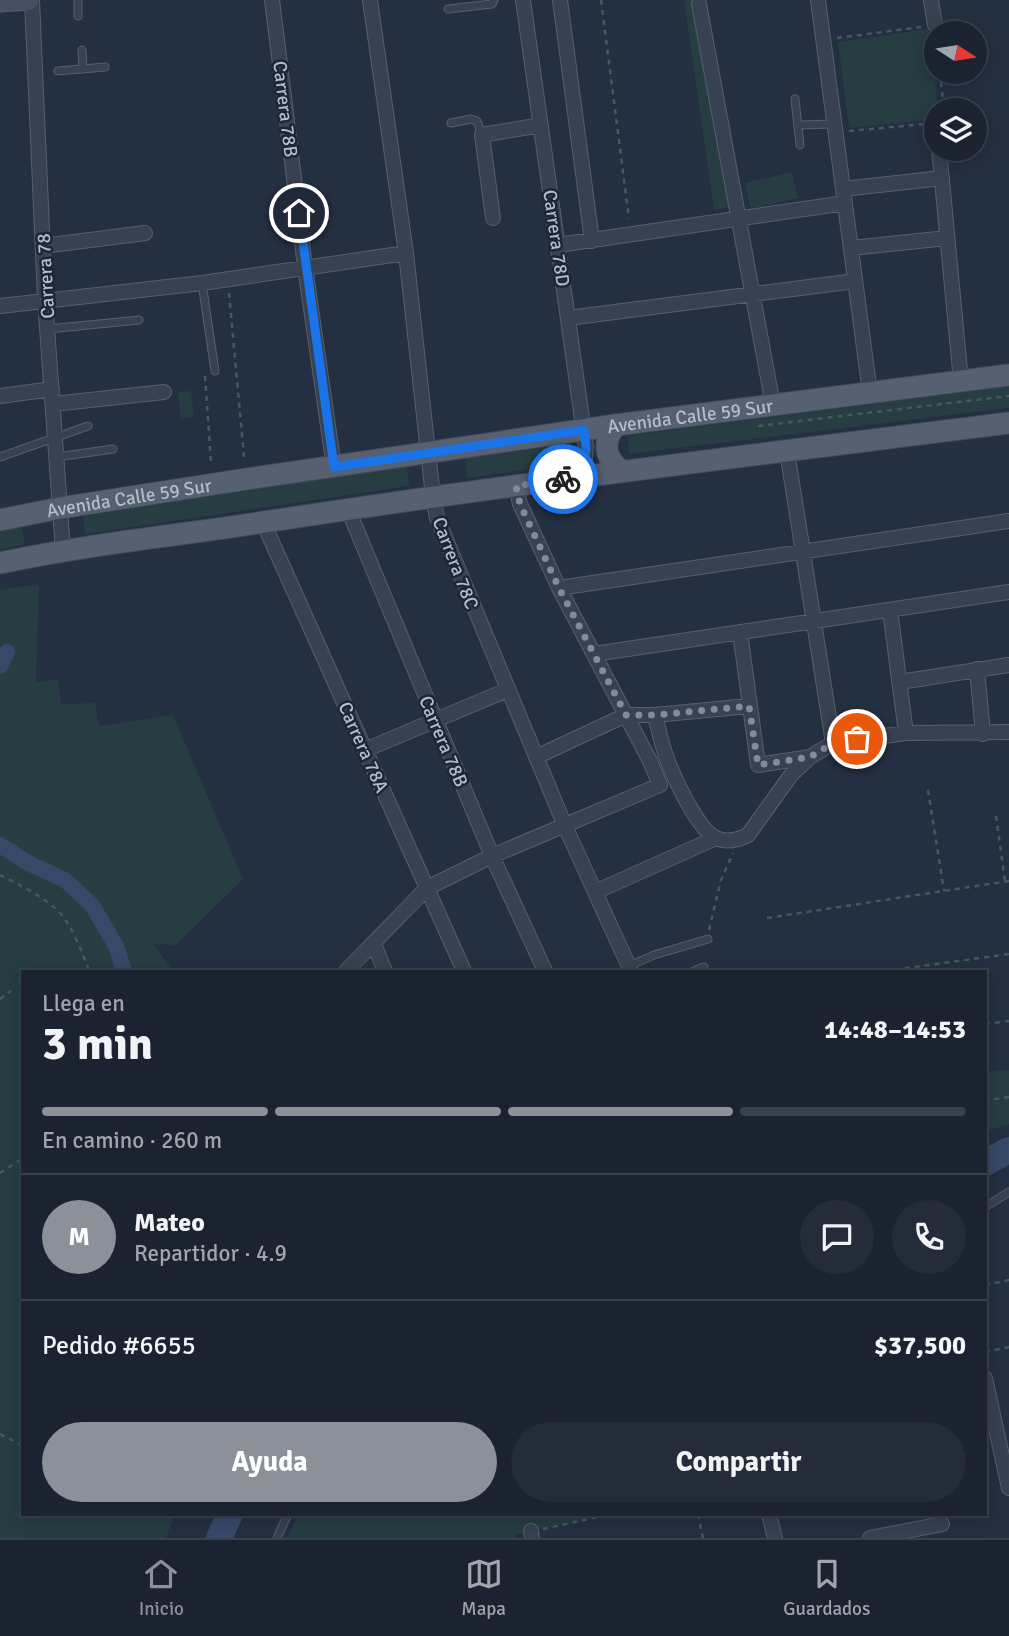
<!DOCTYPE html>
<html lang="es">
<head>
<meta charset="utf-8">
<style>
  body { margin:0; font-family:Signika,sans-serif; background:#242b39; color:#f1f3f6; height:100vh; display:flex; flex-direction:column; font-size:26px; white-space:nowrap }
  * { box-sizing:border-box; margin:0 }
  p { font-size:23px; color:#a0a4ab }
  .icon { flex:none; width:38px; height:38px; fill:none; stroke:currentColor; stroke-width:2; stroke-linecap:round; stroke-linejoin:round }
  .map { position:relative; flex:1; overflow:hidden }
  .side { position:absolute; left:21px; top:970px; width:966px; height:546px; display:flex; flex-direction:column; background:#1b2331; border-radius:0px; box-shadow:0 4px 18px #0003,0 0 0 2px #39404d }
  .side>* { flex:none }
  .needle { width:46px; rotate:102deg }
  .controls { position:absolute; left:924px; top:21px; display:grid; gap:14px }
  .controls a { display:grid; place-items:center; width:63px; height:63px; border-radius:50%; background:#1b2331; box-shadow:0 4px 18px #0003,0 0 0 2px #39404d; font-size:35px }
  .pin { position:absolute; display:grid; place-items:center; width:60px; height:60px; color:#fff; margin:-30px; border:4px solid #fff; border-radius:50%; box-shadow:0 2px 7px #0007 }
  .courier { position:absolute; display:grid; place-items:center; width:70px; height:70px; margin:-35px; border:5px solid #1a73e8; border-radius:50%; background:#fff; color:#222; box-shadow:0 2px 9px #0007 }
  .summary em { font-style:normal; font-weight:700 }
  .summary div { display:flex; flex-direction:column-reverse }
  .summary { display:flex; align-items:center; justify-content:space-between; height:119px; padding:0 21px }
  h1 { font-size:46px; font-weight:700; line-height:52px }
  .bar { display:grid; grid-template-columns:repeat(4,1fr); gap:10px 7px; align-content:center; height:84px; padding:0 21px }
  .bar i { height:9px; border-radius:5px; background:#39404d }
  .bar .active { background:#8c9099 }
  .bar p { grid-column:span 4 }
  .line { display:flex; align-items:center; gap:18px; padding:0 21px; border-top:2px solid #39404d }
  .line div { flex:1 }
  .round { display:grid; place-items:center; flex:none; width:74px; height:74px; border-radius:37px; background:#242b39 }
  .action { display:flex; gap:14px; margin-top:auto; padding:14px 21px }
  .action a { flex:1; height:80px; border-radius:42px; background:#8c9099; color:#fff; font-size:28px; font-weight:700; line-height:80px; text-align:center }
  .action a+a { background:#242b39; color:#f1f3f6 }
  .tab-bar { display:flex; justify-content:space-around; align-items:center; height:98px; border-top:2px solid #39404d; background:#1b2331; font-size:19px; color:#a0a4ab }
  .tab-bar a { display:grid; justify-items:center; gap:4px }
  .tab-bar .active { color:#8c9099 }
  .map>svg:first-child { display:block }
  .green { fill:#263d42 }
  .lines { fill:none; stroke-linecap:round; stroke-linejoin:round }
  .canal { stroke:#374969; stroke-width:16 }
  .river { stroke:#374969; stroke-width:26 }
  .lane-casing { stroke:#565f6e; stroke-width:9 }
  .street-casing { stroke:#565f6e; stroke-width:16 }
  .secondary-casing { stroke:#565f6e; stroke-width:21 }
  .primary-casing { stroke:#414a5a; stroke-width:23 }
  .path { stroke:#445a5f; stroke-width:2.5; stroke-dasharray:5 5; stroke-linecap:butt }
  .lane { stroke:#384151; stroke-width:7 }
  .street { stroke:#384151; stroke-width:14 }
  .secondary { stroke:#465064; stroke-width:19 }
  .primary { stroke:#566071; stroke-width:21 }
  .done { stroke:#828b9b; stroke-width:7; stroke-dasharray:0 12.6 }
  .route { stroke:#1a73e8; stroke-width:9 }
  .labels { text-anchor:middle; stroke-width:5; stroke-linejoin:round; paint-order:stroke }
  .street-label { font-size:19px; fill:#b4bccb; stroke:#1d2636 }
</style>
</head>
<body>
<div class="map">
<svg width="1009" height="1538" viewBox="0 0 1009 1538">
  <rect width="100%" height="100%" fill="#242f41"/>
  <!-- green -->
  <path class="green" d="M684,0h9l38,207 -17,3z
    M928,29l11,81h-3v9l-87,9 -11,-86z
    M792,172l6,26 -47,11 -6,-26z
    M1009,386v22l-380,46 -1,-18z
    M191,391l3,26 -13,2 -3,-27z
    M559,446l1,19 -93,13 -2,-20z
    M407,465l2,21 -324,48 -2,-18z
    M21,524l4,20 -25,6v-21z
    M39,584l-3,98 22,-3 3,25 34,-1 4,23 74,-11 70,164 -67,66 -23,-1 21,27h-151v543h152l-9,24h-166v-948z
    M1009,1070v54l-24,8v-60z
    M299,1514h313l-96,20v4h-230z"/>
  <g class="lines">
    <!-- canal -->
    <path class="canal" d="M0,666l7,-14
      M0,845l28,18 37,17 27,25 24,41 8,25"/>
    <!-- river -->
    <path class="river" d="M985,1163l24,-13
      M219,1538l11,-24"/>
    <defs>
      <path id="lane" d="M78,0v16
        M448,9l44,-5 2,-4
        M82,50l1,19
        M58,71l47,-4
        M795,99l5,46
        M451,123l20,-4 6,2 5,13
        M798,125l36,-1
        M202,283l13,88
        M48,329l91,-9
        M0,457l88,-31
        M57,457l56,-8
        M629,966l25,-11 54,-16
        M694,971l10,-4
        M985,1207l24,-15
        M277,1538l11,-24"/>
      <path id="street" d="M32,0l13,299 18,252
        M272,0l33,267 29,200
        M370,0l36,253 27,244 4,21 128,308 66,145
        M523,0l63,447 -3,29
        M560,0l32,241
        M818,0l52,393
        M931,0l4,25
        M699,4l74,401
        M939,149l22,232
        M843,189l99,-11
        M493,218l-11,-83 59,-10
        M558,245l287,-42
        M43,246l102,-13
        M851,248l96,-10
        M0,306l202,-23 204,-30
        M568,318l287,-37
        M0,396l52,-7
        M53,404l111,-12
        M787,451l46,292
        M348,509l144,347 53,115
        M263,522l201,449
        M559,588l450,-67
        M890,610l16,123
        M740,632l18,133 52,-8 23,-14 73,-10 103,-1
        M594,654l415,-62
        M977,669l6,65
        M900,682l109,-17
        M655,715c3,13 6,26 10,38 7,21 32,76 51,85 11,5 22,2 32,-3l43,-60 18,-17
        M365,750l142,-60
        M536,757l90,-42h29l94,-9
        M595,892l121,-54
        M374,944l11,27
        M346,971l81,-83 65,-32 168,-71 -10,-24 -91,-173 -39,-84 -4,-18
        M985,1378l24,110
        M769,1514l6,24
        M531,1531l1,7
        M870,1538l72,-14"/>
      <path id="secondary" d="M0,2l29,-2"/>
      <g id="primary">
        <path d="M616,425c-14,17 -12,33 6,46"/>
        <path id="s1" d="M0,520l60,-12 180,-28 376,-55 393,-50"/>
        <path d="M0,563c89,-19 181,-28 271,-42 245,-38 492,-67 738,-98"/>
      </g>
    </defs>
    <!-- lane casing -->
    <use href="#lane" class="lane-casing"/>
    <!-- street casing -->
    <use href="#street" class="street-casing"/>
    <!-- secondary casing -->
    <use href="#secondary" class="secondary-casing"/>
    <!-- primary casing -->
    <use href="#primary" class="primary-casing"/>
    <!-- path -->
    <path class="path" d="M601,0l28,219
      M837,38l84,-11
      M940,72l4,38
      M849,131l87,-8
      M229,293l15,164
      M205,376l6,87
      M758,426l251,-30
      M928,790l16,101
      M996,816l9,65
      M0,875c18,9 46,23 60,38 12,13 23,41 29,58
      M767,918l242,-37
      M709,930l12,-50 12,-27
      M885,971l124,-17
      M0,999l11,-8
      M985,1024l24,-3
      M985,1103l5,-3 19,-3
      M0,1173l23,-15
      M985,1285l24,-5
      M985,1352l24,-5
      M0,1434l23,12
      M698,1514l5,24
      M543,1529l69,-15"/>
    <!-- lane -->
    <use href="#lane" class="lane"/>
    <!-- street -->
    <use href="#street" class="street"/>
    <!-- secondary -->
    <use href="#secondary" class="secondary"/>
    <!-- primary -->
    <use href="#primary" class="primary"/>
  </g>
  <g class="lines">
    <!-- done -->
    <path class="done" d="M563,479l-47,7 4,18 39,84 67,127h29l94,-9 9,59 52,-8 23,-14 24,-4"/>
    <!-- route -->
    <path class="route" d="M299,213l35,254 250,-37 2,17 -3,30 -20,2"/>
  </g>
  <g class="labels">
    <!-- street labels -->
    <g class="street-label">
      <text transform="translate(286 109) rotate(83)" y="7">Carrera 78B</text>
      <text transform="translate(557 238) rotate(82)" y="7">Carrera 78D</text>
      <text transform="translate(45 276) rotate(-93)" y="7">Carrera 78</text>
      <text dy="7" stroke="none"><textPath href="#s1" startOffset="698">Avenida Calle 59 Sur</textPath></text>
      <text dy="7" stroke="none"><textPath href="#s1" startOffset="131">Avenida Calle 59 Sur</textPath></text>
      <text transform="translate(456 563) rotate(69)" y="7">Carrera 78C</text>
      <text transform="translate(444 741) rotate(67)" y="7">Carrera 78B</text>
      <text transform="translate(364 747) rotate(66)" y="7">Carrera 78A</text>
    </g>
  </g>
</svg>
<div class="controls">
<a><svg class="needle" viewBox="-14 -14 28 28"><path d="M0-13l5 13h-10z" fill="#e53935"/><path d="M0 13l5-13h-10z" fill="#a0a4ab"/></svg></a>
<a><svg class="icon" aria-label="layers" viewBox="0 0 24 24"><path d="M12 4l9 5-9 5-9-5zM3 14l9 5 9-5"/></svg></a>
</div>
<div class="pin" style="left:857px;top:739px;background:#ea580c"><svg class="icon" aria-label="bag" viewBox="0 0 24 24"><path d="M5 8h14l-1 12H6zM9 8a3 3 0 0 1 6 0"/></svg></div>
<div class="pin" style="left:299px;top:213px;background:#1f2937"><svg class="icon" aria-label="home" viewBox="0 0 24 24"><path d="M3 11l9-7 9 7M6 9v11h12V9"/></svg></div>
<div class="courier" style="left:563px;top:479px"><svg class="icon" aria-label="bike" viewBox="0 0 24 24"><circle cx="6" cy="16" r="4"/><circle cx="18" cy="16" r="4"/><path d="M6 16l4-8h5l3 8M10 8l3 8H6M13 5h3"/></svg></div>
<section class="side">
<div class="summary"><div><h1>3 min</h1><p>Llega en</p></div><em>14:48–14:53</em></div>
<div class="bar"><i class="active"></i><i class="active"></i><i class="active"></i><i></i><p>En camino · 260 m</p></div>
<div class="line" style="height:126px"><b class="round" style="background:#8c9099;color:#fff">M</b><div><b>Mateo</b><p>Repartidor · 4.9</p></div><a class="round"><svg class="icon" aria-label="chat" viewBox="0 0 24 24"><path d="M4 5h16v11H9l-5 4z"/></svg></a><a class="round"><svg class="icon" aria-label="phone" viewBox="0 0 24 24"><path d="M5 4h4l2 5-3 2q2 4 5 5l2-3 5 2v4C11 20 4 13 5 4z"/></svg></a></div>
<div class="line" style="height:91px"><div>Pedido #6655</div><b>$37,500</b></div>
<div class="action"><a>Ayuda</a><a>Compartir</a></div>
</section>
</div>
<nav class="tab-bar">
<a class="active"><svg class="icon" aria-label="home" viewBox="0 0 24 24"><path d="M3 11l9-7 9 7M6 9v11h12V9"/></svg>Inicio</a>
<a><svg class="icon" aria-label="map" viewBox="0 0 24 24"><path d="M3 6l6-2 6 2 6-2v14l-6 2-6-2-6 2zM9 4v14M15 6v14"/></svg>Mapa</a>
<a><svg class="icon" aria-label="saved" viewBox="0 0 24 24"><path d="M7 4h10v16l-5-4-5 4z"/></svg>Guardados</a>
</nav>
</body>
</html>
